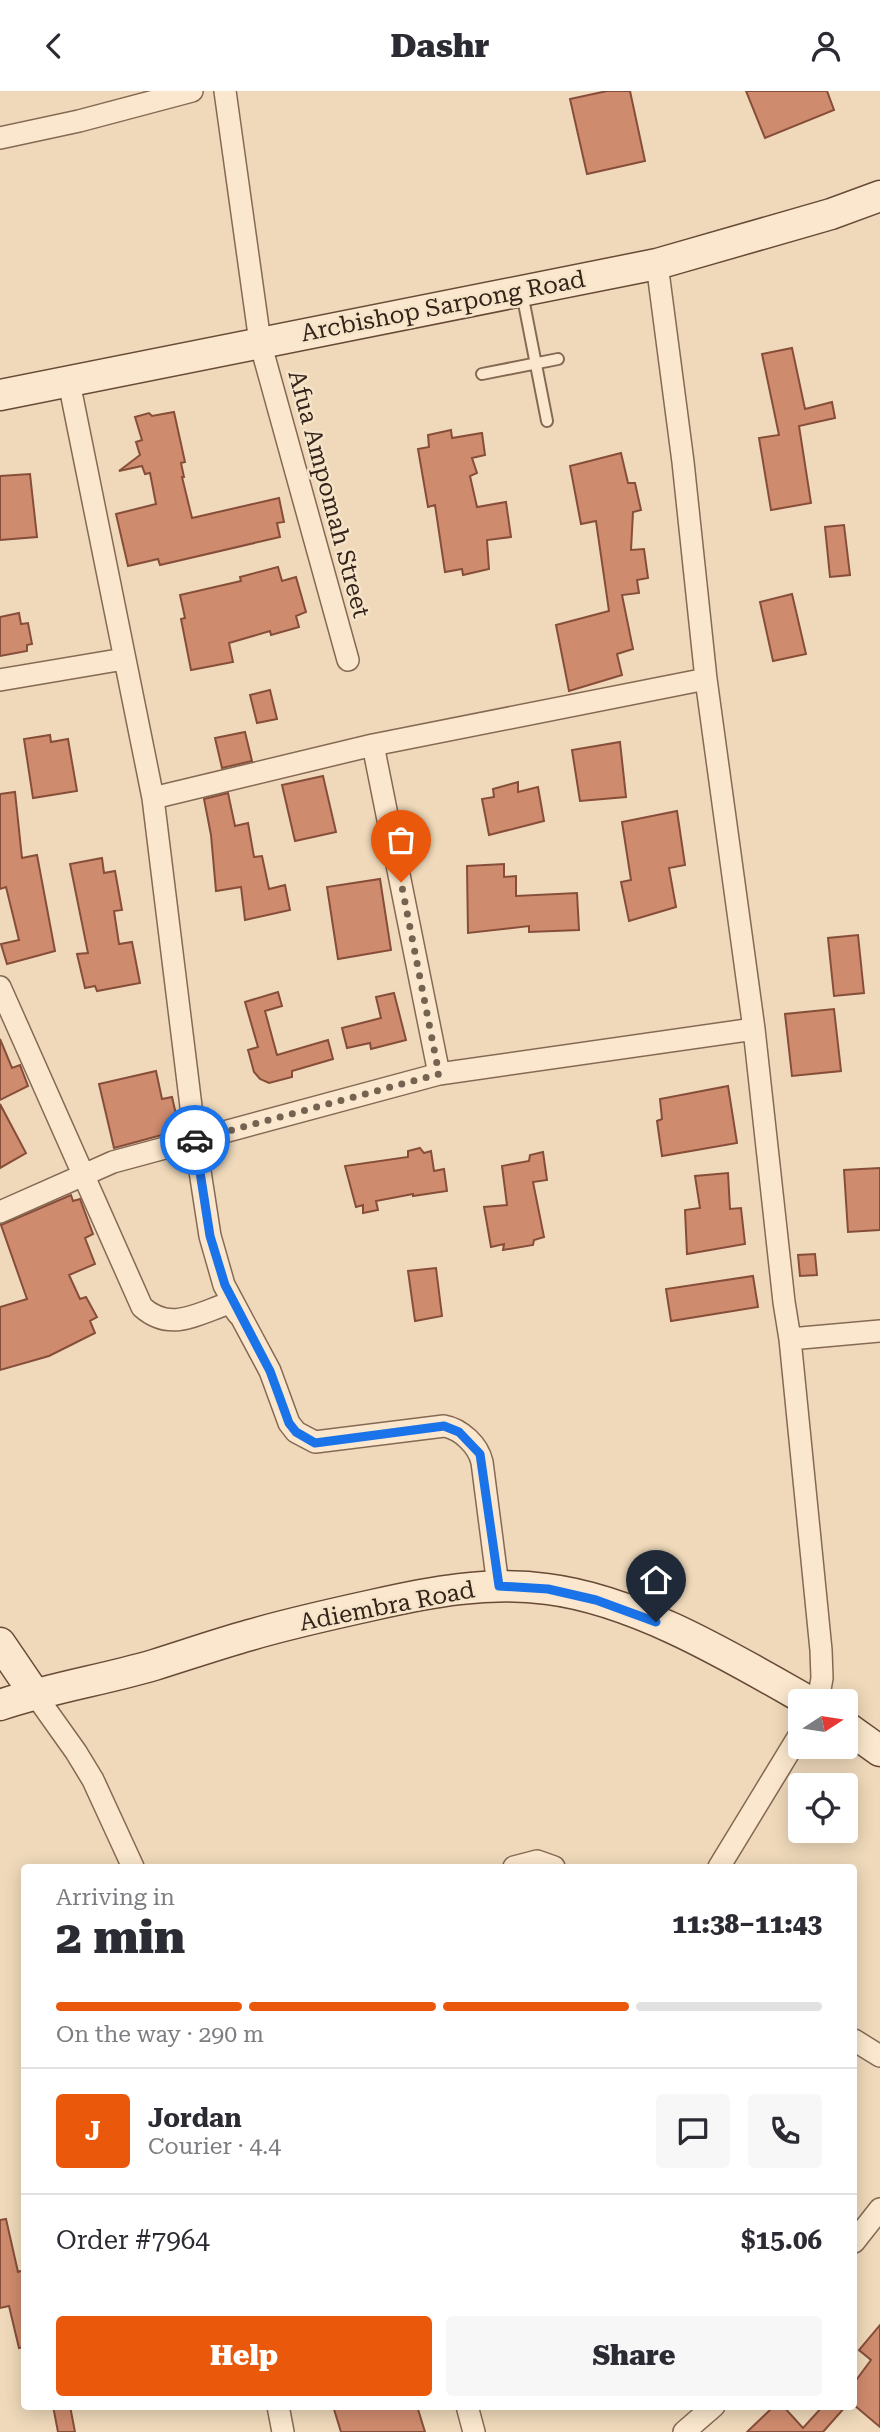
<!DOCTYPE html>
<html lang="en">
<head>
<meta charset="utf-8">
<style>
  body { margin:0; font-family:"Roboto Serif",serif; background:#f7f7f7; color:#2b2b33; height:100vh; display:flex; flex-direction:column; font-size:26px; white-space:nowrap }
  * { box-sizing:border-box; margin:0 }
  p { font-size:23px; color:#7c7c81 }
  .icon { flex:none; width:38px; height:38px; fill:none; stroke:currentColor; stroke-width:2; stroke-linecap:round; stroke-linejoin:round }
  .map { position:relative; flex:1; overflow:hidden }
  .drawer { position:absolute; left:21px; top:1773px; width:836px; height:546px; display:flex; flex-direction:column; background:#fff; border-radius:7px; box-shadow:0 4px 18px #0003 }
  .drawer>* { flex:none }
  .needle { width:46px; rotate:78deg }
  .fabs { position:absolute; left:788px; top:1598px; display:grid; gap:14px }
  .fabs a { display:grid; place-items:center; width:70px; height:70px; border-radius:7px; background:#fff; box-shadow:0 4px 18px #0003; font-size:35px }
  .pin { position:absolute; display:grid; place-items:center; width:60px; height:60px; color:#fff; margin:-72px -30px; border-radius:50% 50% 50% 0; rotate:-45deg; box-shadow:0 0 7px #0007 }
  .pin .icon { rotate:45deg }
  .courier { position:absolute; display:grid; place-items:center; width:70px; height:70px; margin:-35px; border:5px solid #1a73e8; border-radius:50%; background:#fff; color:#222; box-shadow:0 2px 9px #0007 }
  .headline em { font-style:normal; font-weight:800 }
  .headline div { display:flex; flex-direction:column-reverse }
  .headline { display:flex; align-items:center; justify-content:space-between; height:119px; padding:0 35px }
  h1 { font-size:46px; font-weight:800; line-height:52px }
  .bar { display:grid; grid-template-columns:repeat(4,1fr); gap:10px 7px; align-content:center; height:84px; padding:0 35px }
  .bar i { height:9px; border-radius:5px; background:#e1e1e2 }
  .bar .selected { background:#ea580c }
  .bar p { grid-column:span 4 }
  .line { display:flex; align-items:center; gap:18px; padding:0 35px; border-top:2px solid #e1e1e2 }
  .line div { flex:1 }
  .round { display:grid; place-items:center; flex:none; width:74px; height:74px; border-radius:7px; background:#f7f7f7 }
  .button { display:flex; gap:14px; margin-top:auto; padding:14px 35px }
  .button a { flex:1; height:80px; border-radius:7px; background:#ea580c; color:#fff; font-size:28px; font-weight:800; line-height:80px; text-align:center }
  .button a+a { background:#f7f7f7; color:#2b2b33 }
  header { display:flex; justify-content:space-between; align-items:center; height:91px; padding:0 35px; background:#fff; font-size:32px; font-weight:800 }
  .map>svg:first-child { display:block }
  .building { fill:#cf8b6e; stroke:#864e39; stroke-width:2 }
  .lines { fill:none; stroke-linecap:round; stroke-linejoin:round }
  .lane-casing { stroke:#866954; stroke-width:14 }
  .street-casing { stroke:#866954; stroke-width:24 }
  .secondary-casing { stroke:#684a37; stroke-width:33 }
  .lane { stroke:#fae7cd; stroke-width:10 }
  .street { stroke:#fae7cd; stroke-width:21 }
  .secondary { stroke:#fae7cd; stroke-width:30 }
  .done { stroke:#756352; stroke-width:7; stroke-dasharray:0 12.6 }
  .route { stroke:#1a73e8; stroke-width:9 }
  .labels { text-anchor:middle; stroke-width:5; stroke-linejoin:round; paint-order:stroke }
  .street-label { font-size:24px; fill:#34231a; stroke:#f6e4c9 }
</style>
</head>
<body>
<header><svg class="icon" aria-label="back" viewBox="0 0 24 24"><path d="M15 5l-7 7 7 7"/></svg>Dashr<svg class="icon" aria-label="person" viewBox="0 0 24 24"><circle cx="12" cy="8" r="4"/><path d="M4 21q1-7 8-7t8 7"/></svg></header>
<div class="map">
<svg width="880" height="2341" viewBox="0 0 880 2341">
  <rect width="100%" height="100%" fill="#efd9ba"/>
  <!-- building -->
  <path class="building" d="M607,0h23l15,70 -58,13 -17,-75z
    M746,0h81l7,19 -69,28z
    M792,257l13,61 27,-7 3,16 -36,8 12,77 -40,7 -12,-72 20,-3 -17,-81z
    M174,321l11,50 -4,1 3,14h-2l10,41 87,-20 5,24 -7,1 3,14 -120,28 -2,-6 -30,7 -12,-52 40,-10 -6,-31 -5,1 -3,-8 -23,5 21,-16 -4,-13 6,-2 -7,-23 14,-4 3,3z
    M451,339l1,8 30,-5 3,22 -13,3 5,15 -7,3 7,31 29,-5 5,35 -24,3 2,29 -26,6 -1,-6 -17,3 -10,-67 -7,2 -10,-58 11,-2 -1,-12z
    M621,362l7,30h7l6,27 -8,2 -2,38 13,-1 4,29 -11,2 2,13 -17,2 11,54 -16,5 5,21 -53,16 -13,-66 53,-14 -13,-90 -15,3 -11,-58z
    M30,383l7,63 -37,3v-64z
    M844,434l6,50 -20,2 -5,-50z
    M278,476l4,14 14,-4 10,35 -10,4 3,11 -28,8 -1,-4 -41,12 4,19 -42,8 -10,-51 4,-1 -5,-23 61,-14 -1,-4z
    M792,503l14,60 -33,7 -13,-59z
    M19,522l2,11 7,-1 4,21 -5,1v6l-27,5v-39z
    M270,599l7,29 -20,4 -7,-28z
    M245,641l7,29 -30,7 -7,-30z
    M50,644l1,7 17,-3 9,52 -44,7 -9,-59z
    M620,651l6,55 -46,4 -8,-51z
    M323,685l13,56 -41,9 -13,-56z
    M518,691v10l20,-5 6,34 -55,14 -7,-36 12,-2 -1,-8z
    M15,701l7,66 15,-3 18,96 -48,13 -6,-20 18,-4 -13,-53 -6,2v-95z
    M228,702l7,33 13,-3 6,34 8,-1 7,33 16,-4 5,25 -45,10 -4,-33 -25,4 -5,-56 -7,-36z
    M677,720l8,54 -16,3 7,39 -47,14 -8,-39 10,-2 -9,-58z
    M102,767l2,15 11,-2 7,39 -8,1 5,33 13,-2 8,41 -43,8 -2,-5 -10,2 -8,-34 11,-1 -18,-89z
    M504,773v13l12,-1v20l61,-3 2,37 -50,2v-6l-61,7 -1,-67z
    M380,788l11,71 -53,9 -11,-72z
    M858,844l6,58 -30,3 -6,-58z
    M278,901l4,14 -17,5 12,44 51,-15 5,19 -41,12v6l-23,6 -9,-4 -6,-7 -6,-22 10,-3 -13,-45z
    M394,902l12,47 -35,9 -1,-6 -23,5 -5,-20 39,-10 -5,-21z
    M834,918l7,62 -49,5 -7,-62z
    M0,948l12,29 8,-3 8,21 -28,14z
    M156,980l6,28 10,-2 6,26 -10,1 1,9 -55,15 -15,-64z
    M728,995l9,57 -75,13 -5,-35 5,-2 -2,-20z
    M0,1013l26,49 -26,15z
    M420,1057l4,5 7,-2 3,20 10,-2 3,22 -34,5v-2l-37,7 2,9 -15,3v-8l-7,2 -11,-41 63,-9v-6z
    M543,1061l4,28 -14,2 11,55 -10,3 -1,5 -30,5 1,-6 -13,3 -7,-40 23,-2 -5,-39 27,-5 1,-6z
    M880,1077v62l-32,2 -4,-62z
    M728,1082l2,36 11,-1 4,36 -58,10 -2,-44 15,-2 -5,-32z
    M71,1104l2,6 7,-2 13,35 -8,4 10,26 -26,11 11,24 6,-2 11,20 -7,4 5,12 -46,23 -49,14v-63l27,-8 -26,-74z
    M815,1163l2,21 -17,1 -2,-21z
    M436,1177l6,48 -27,5 -7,-50z
    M753,1185l5,31 -87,14 -5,-32z
    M6,2128l12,53 6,-2v77l-5,1 -10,-42 -9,2v-88z
    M880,2234v102l-26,-22v-22l17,-23 -12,-10z
    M53,2315h17l5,26h-17z
    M333,2315h84l8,26h-84z
    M774,2315h9l20,22 20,-22h23l-23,26h-76z"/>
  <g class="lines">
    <defs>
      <path id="lane" d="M522,202l25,128
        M482,283l76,-15"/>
      <path id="street" d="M225,0l35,251 88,318
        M0,47l79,-17 113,-30
        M657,173l26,198 23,217 48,350 30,273 6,37 31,311 1,28 -4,23
        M69,291l84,416 42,341 15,97 14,49 46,86 19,52 7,9 19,10 129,-16c17,3 34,19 38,36l16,124
        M0,589l124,-21
        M373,654l66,329
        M153,707l220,-53 333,-66
        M0,896l142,320c29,26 56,6 88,-4l9,12
        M0,1121l113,-50 326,-88 315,-45
        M790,1248l90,-8
        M34,1602l42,59 17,28 40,87
        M514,1776l23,-6 17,6
        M719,1776l81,-133
        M854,1949l26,16
        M854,2151l26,-33
        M278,2315l5,26
        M467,2315l7,26
        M684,2341l30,-26"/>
      <path id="secondary" d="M0,304l657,-131 174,-50 49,-18
        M0,1552l34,50
        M0,1614c50,-17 103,-25 154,-40 32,-10 64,-21 96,-30 41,-12 82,-21 123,-30 57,-13 115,-24 174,-16 89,11 184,68 261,112
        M845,1635l35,25"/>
    </defs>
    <!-- lane casing -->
    <use href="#lane" class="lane-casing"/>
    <!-- street casing -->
    <use href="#street" class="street-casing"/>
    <!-- secondary casing -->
    <use href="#secondary" class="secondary-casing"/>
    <!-- lane -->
    <use href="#lane" class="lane"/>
    <!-- street -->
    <use href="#street" class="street"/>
    <!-- secondary -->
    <use href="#secondary" class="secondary"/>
  </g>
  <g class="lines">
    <!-- done -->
    <path class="done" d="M195,1049l244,-66 -38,-192"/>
    <!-- route -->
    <path class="route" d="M195,1049l15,96 15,49 45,86 19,52 7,9 19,11 129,-17 15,6 21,22 19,132 49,3 48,11 60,22"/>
  </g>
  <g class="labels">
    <!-- street labels -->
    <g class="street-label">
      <text transform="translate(443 215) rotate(-11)" y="8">Arcbishop Sarpong Road</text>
      <text transform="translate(329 403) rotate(75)" y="8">Afua Ampomah Street</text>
      <text transform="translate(387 1515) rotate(-11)" y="8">Adiembra Road</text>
    </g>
  </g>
</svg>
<div class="fabs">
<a><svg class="needle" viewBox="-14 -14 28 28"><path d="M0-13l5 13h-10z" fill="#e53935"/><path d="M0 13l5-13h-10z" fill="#7c7c81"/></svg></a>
<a><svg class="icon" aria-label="locate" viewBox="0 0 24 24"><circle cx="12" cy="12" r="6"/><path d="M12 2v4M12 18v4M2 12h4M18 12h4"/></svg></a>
</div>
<div class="pin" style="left:401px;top:791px;background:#ea580c"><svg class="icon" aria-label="bag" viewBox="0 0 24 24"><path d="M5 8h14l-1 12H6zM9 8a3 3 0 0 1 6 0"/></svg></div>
<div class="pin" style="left:656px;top:1531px;background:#1f2937"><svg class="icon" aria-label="home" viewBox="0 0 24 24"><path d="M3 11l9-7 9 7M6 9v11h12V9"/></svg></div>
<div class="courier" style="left:195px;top:1049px"><svg class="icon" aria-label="car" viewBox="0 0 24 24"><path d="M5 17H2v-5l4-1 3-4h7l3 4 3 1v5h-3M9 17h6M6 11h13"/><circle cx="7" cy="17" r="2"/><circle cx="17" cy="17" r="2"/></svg></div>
<section class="drawer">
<div class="headline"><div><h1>2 min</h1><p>Arriving in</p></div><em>11:38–11:43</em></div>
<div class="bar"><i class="selected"></i><i class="selected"></i><i class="selected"></i><i></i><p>On the way · 290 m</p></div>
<div class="line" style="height:126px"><b class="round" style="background:#ea580c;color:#fff">J</b><div><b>Jordan</b><p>Courier · 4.4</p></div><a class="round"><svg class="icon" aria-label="chat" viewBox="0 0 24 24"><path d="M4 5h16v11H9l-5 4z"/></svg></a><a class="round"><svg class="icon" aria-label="phone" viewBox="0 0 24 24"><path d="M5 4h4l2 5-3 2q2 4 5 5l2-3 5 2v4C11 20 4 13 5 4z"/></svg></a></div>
<div class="line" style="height:91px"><div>Order #7964</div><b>$15.06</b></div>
<div class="button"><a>Help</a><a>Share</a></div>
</section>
</div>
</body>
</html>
